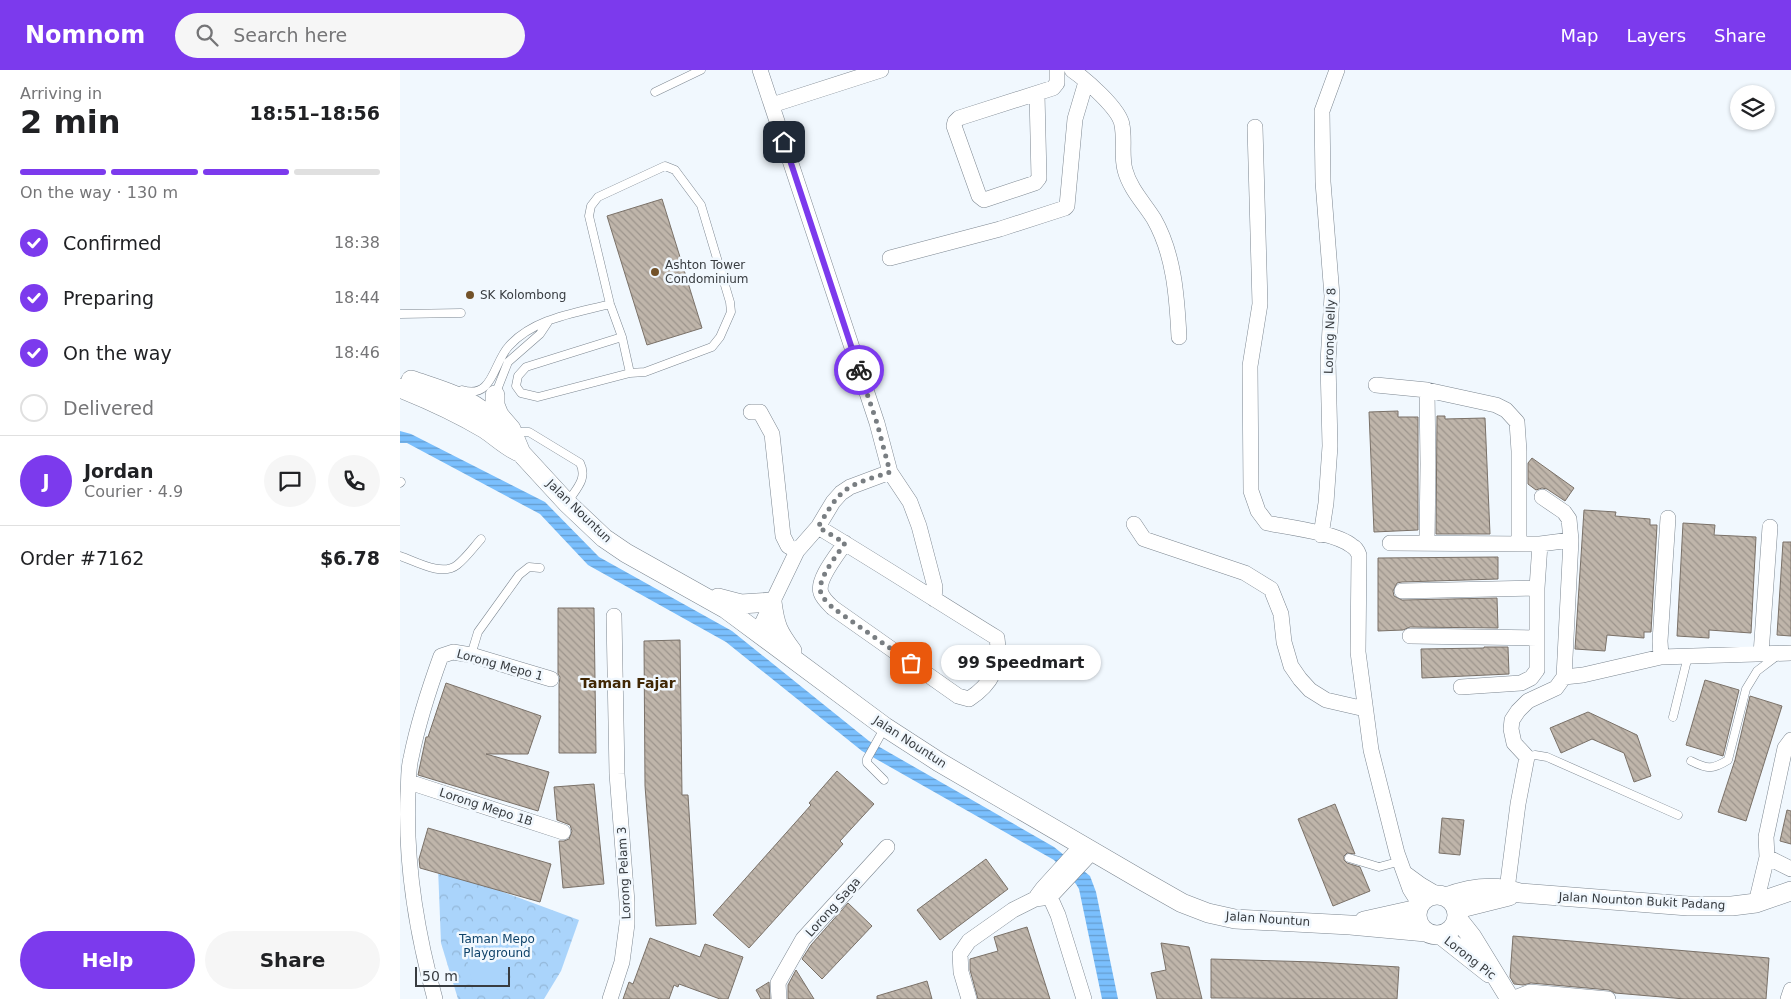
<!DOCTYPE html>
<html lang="en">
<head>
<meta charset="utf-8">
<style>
  body { margin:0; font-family:"DejaVu Sans",sans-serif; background:#f6f6f6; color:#202124; height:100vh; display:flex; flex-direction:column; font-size:19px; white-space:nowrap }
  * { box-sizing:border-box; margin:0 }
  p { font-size:16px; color:#757577 }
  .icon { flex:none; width:28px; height:28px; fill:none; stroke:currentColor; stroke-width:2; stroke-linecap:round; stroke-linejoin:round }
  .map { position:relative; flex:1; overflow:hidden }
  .panel { display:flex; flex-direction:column; background:#fff; width:400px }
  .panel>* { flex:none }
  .buttons { position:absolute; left:1330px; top:15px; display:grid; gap:10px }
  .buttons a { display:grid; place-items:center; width:45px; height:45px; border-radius:50%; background:#fff; box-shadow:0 1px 4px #0004; font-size:25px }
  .scale { position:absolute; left:15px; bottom:12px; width:95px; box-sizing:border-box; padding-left:5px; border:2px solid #383c40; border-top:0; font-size:14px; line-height:18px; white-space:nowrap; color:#383c40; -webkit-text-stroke:4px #f1f8fe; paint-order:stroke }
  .pin { position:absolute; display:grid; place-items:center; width:42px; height:42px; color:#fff; margin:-21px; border-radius:10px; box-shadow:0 2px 8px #0006 }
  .courier { position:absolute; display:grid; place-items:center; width:50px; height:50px; margin:-25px; border:4px solid #7c3aed; border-radius:50%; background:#fff; color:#222; box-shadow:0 1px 6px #0007 }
  .bubble { position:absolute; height:35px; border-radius:18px; background:#fff; box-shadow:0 1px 4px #0004; font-size:16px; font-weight:700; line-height:35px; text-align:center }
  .overview em { font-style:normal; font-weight:700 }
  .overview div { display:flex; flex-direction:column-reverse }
  .overview { display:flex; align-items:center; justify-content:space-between; height:85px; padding:0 20px }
  h1 { font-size:32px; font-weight:700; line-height:38px }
  .bar { display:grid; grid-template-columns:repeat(4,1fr); gap:8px 5px; align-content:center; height:60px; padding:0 20px }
  .bar i { height:6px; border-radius:4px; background:#e0e0e0 }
  .bar .selected { background:#7c3aed }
  .bar p { grid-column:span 4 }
  .line { display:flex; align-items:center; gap:12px; padding:0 20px; border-top:1px solid #e0e0e0 }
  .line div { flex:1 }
  .round { display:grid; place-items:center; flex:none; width:52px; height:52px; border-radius:26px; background:#f6f6f6 }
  ol { padding:0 20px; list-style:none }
  li { display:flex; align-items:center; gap:15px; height:55px }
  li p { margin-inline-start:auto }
  li .icon { padding:5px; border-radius:50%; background:#7c3aed; color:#fff; stroke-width:4 }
  li:last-child { color:#757577 }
  li i { width:28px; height:28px; border:2px solid #e0e0e0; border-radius:50% }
  .button { display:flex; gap:10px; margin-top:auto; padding:10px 20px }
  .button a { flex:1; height:58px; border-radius:30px; background:#7c3aed; color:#fff; font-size:20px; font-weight:700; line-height:58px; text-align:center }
  .button a+a { background:#f6f6f6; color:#202124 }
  header { display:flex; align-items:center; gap:30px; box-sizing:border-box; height:70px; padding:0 25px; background:#7c3aed; color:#fff }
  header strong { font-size:24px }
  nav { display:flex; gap:28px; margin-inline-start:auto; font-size:18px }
  .search { width:350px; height:45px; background:#f6f6f6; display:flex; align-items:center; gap:12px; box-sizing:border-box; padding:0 18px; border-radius:28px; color:#757577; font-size:19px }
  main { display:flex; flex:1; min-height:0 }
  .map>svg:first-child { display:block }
  .park { fill:url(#park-crowns) }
  .garden { fill:#aad4fb }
  .water { fill:url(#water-rules) }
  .building { fill:url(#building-back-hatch); stroke:#7a7168 }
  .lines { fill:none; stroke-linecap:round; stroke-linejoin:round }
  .service-casing { stroke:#7d8791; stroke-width:9 }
  .minor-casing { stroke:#7d8791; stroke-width:16 }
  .tertiary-casing { stroke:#7d8791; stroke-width:20 }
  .service { stroke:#fff; stroke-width:8 }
  .minor { stroke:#fff; stroke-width:15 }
  .tertiary { stroke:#fff; stroke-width:19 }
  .done { stroke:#797e82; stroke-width:5; stroke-dasharray:0 9 }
  .route { stroke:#7c3aed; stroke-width:6 }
  .poi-dot { fill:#735229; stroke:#f1f8fe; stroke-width:2 }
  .labels { text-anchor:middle; stroke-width:5; stroke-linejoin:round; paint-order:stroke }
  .poi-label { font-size:12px; fill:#383c40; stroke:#f1f8fe; text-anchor:start }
  .street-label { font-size:12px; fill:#383c40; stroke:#f1f8fe }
  .park-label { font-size:12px; fill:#0f436a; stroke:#f1f8fe }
  .neighbourhood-label { font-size:14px; font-weight:bold; fill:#402704; stroke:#f1f8fe }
</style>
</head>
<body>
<header>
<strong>Nomnom</strong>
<div class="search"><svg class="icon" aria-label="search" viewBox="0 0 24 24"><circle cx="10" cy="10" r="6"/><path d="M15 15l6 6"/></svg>Search here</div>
<nav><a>Map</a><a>Layers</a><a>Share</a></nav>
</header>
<main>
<section class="panel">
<div class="overview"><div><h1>2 min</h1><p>Arriving in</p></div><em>18:51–18:56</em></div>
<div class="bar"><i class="selected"></i><i class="selected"></i><i class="selected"></i><i></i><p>On the way · 130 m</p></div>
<ol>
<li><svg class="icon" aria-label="check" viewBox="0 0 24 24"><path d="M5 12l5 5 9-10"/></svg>Confirmed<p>18:38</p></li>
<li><svg class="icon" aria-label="check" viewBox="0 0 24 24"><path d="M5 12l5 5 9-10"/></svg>Preparing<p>18:44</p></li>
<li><svg class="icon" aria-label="check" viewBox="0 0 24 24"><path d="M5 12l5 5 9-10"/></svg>On the way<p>18:46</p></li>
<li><i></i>Delivered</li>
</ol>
<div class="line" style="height:90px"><b class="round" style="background:#7c3aed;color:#fff">J</b><div><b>Jordan</b><p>Courier · 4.9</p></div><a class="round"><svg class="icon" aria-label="chat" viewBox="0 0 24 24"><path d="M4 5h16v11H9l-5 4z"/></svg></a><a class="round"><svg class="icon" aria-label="phone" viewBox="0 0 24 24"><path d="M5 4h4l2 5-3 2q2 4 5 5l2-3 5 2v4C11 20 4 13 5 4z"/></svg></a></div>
<div class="line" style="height:65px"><div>Order #7162</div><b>$6.78</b></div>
<div class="button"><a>Help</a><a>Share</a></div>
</section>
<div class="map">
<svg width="1391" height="929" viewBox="0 0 1391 929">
  <defs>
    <pattern id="park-crowns" width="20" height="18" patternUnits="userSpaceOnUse" patternTransform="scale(1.25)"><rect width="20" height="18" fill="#aad4fb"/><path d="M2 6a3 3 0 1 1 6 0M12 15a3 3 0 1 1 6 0" fill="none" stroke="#93b7d8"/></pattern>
    <pattern id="water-rules" width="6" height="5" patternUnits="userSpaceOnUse" patternTransform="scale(1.25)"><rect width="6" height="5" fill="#7abffd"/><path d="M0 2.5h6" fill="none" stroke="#659cce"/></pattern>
    <pattern id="building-back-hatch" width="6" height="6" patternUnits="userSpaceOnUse" patternTransform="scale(1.25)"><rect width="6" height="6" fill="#bfb5aa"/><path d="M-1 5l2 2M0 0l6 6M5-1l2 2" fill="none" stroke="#9c948c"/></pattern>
  </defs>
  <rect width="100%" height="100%" fill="#f1f8fe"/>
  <!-- park -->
  <path class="park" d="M38,798l141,52 -18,51 -17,28h-86l-17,-56z"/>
  <!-- garden -->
  <path class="garden" d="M96,858l12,59 -34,7 -12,-60z"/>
  <!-- water -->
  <path class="water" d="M0,361l11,3 134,68 54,55 133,74 137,110 185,106 36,29 6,16 22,107h-16l-23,-110 -3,-5 -22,-24 -192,-109 -136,-109 -138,-77 -48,-51 -133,-71h-7z"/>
  <!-- building -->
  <path class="building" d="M262,129l40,129 -55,17 -40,-129z
    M998,341v6h20v113l-44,2 -5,-120z
    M1037,346h8v3l40,-1 5,116h-54z
    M1132,388l42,30 -9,13 -18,-12 -5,-1 -6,2 -8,-6v-21z
    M1184,440l32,2 -1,4 35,3v6h7l-6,107h-7v6l-37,-3 -2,16 -30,-2z
    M1283,453l32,2 -1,10 42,2 -5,96 -42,-3v8l-32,-2z
    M1383,472h8v94l-14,-1z
    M1098,487v22l-96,3 -5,1 -4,8 1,5 8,4 95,-2 1,30 -88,-1 -7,3 -25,1v-73z
    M158,538h36l2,145h-37v-69l1,-7 -2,-3z
    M280,570l2,155h6l8,129 -40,2 -11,-140 -1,-145z
    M1084,577h24l1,27 -87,4 -1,-29 63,-1z
    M1305,610l34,10 -16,66 -37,-11z
    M46,613l95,33 -13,38h-42l63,18 -11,39 -120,-36 8,-38h2z
    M1350,626l32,10 -36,115 -28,-9 17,-52z
    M1188,642l49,23 14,41 -17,6 -10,-29 -32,-14 -31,14 -11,-25z
    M437,701l37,33 -34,37 3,3 -94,104 -36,-33 98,-110 -2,-2z
    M194,714l10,100 -41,4 -4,-47h5l5,-2 3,-8 -2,-6 -13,-5 -3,-33z
    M935,734l20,50 -8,-1 -3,3v4l3,3 13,4 10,24 -37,15 -35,-87z
    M1387,740l4,1v33l-11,-3z
    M1042,748l22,2 -4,35 -21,-2z
    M28,758l123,36 -11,38 -120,-34 -1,-9z
    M586,789l22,30 -68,51 -23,-30z
    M448,833l24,23 -50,53 -20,-20 9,-14z
    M627,857l23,72h-72l-8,-29v-11l28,-8 -4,-14z
    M1113,866l256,22 -3,41h-81l-70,-6 -6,-3 -78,-7 -8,2 -9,-1 -4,-7z
    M250,868l50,19 5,-13 38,13 -15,42h-8l-41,-15 -1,3 -4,-2 -5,14h-46l6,-17 4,2z
    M761,873l28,4 13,52h-45l-6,-26 15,-3z
    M811,889l104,3 84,5 -2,32 -186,-1z
    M396,900l18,29h-26v-14z
    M527,911l5,18h-55v-3z
    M369,912l1,17h-9l-5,-9z"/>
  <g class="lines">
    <defs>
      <path id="service" d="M255,22l46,-22
        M0,244l61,-1
        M222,267l-96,30 -8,9 -2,10 5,7 17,4 92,-24 15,-1 67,-25 8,-10 11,-25 -1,-10 -29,-97 -26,-35 -10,-4 -67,31 -7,9 -2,10 21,88 12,33 8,36
        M62,320c31,10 31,-27 47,-44 25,-28 67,-33 101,-42
        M95,325l13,-33 32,-28 8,-12
        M113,365l7,-3h9l51,31c8,16 -4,26 -13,40
        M0,413l1,-1
        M0,486c15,5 42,21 57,9 9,-7 16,-17 24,-26
        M71,585l7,-23 41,-57 10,-8 11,1
        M1273,647l15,-61
        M1127,687l8,-2 12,2 131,58
        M1291,691c16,8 21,9 37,-1l18,-71 11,-18 21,-16
        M484,710l-17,-17v-4l18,-32
        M949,788l30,9 22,-6"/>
      <path id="minor" d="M360,0l117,353 13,49 20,30 9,24 16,61 -1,12
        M672,0c13,9 48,39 50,55 3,15 -1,30 3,45 5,19 19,33 29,49 20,35 23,78 25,118
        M637,24l2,84 -4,5 -51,17 -5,-4 -25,-70 1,-4 4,-4 94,-30 4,-5v-13
        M372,35l109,-35
        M855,57l5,177 -10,62 1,125 7,20 9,12c21,4 70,10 85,23 4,2 6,6 7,9l-1,97 13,98 26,103 13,36 10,16
        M490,188l110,-29 65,-21 2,-2 8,-87 11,-37
        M976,315l51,5 69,15 10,5 11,12 2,29v92
        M351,342h9l12,22 11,102 5,10 9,5
        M1142,427l22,15 5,7 2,21 -7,137
        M734,454l10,15 101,34 26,16 10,25 3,28 7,24 9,13 10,11 16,10 39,9
        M418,457c60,36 119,74 179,111 4,28 -5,46 -28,61l-11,-3 -125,-88c-4,-4 -10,-9 -12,-15 -5,-13 17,-39 24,-50
        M921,465l5,-32 4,-57 -2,-84 4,-66 -9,-114 -1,-71 15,-41
        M990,473l150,1 31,-4
        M1027,473l1,-79 -1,-74
        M1002,521l135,-3
        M358,562l39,-81 21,-24 15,-25 8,-9 9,-6 40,-15
        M1010,566l127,2
        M1361,584l9,-127
        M1261,587l-1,-16 8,-123
        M1061,617l60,-4 10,-5 6,-8v-82l3,-44
        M9,712l154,50
        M1367,787l24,12
        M1006,804l15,11 17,10
        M645,821l5,6 8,18 26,84
        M637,826l6,-8 39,-43
        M1106,827l12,-93 9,-47 -13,-14 -3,-14 1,-9 6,-9 10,-10 28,-13 8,-11 19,-2 78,-18 130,-4
        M1356,833l11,-46 -1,-20 19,-89 6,-8
        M35,929c-18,-65 -30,-139 -27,-207 1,-11 0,-23 3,-34 7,-35 18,-69 30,-102l12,-4 18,3 80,24
        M210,929l12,-37 5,-38v-22l-10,-128 -3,-158
        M379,929l-1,-16 25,-44 84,-92
        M569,929l-8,-27 -1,-18 9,-13 44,-31 22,-11 15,-2 43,-46
        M1112,929l18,-7 78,7
        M1388,929l3,-9"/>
      <path id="tertiary" d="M11,310c35,12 62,18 89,46
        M0,318c30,12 58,25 85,41 12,8 23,19 36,24
        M95,325v10l4,10 12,14 10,24 46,50 37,35 22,15 100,56 159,118 54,35 206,120 37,21 26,10 27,6 115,6 76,7
        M318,528l23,6 31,-2c3,24 6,30 20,49
        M1017 845a20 20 0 1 1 40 0a20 20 0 1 1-40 0Z
        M1046,827c24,-9 50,-12 74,-4l168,13h44l24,-3 35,-12
        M1057,842l8,-5 44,-11
        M1057,848l15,19 38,62
        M964,851l54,-12
        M1041,865l48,38"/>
    </defs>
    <!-- service casing -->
    <use href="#service" class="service-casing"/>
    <!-- minor casing -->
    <use href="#minor" class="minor-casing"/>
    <!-- tertiary casing -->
    <use href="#tertiary" class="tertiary-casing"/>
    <!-- service -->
    <use href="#service" class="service"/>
    <!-- minor -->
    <use href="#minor" class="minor"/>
    <!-- tertiary -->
    <use href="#tertiary" class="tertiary"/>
  </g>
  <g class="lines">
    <!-- done -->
    <path class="done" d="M459,300l18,53 13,49c-16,6 -38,10 -50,23 -9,9 -15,21 -22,32l27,16c-7,11 -29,37 -24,50 2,6 8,11 12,15l78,55"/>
    <!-- route -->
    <path class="route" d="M384,72l75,228"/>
  </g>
  <!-- markers -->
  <g class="poi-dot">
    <circle cx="255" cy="202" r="5"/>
    <circle cx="70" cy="225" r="5"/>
  </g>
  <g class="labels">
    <!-- poi labels -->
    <g class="poi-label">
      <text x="265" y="199">Ashton Tower<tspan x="265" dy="14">Condominium</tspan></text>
      <text x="80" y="229">SK Kolombong</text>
    </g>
    <!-- street labels -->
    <g class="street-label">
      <text transform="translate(930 261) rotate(-88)" y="4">Lorong Nelly 8</text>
      <text transform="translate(179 441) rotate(44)" y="4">Jalan Nountun</text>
      <text transform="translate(100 595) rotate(15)" y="4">Lorong Mepo 1</text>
      <text transform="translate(510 672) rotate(33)" y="4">Jalan Nountun</text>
      <text transform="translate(86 737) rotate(18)" y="4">Lorong Mepo 1B</text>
      <text transform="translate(224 803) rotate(-93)" y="4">Lorong Pelam 3</text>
      <text transform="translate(1242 831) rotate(3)" y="4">Jalan Nounton Bukit Padang</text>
      <text transform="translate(433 837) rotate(-48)" y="4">Lorong Saga</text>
      <text transform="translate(868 849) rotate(4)" y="4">Jalan Nountun</text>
      <text transform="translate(1070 888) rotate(38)" y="4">Lorong Pic</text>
    </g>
    <!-- park labels -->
    <g class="park-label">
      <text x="97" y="873">Taman Mepo<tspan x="97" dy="14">Playground</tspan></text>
    </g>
    <!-- neighbourhood labels -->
    <g class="neighbourhood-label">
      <text x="228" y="618">Taman Fajar</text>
    </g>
  </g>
</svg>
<div class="buttons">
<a><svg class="icon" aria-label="layers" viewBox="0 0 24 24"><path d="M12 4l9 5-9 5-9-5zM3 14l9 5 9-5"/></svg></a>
</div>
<div class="scale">50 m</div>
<div class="pin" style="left:511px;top:593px;background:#ea580c"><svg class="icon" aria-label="bag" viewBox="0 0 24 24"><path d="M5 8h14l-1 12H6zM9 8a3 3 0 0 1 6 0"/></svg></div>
<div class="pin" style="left:384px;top:72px;background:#1f2937"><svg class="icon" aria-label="home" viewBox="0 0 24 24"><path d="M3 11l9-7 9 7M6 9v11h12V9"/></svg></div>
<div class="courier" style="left:459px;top:300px"><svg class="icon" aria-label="bike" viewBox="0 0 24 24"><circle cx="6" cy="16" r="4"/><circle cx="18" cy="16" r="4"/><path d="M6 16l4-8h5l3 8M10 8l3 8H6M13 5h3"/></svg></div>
<div class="bubble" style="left:541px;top:575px;width:160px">99 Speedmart</div>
</div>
</main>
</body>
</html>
